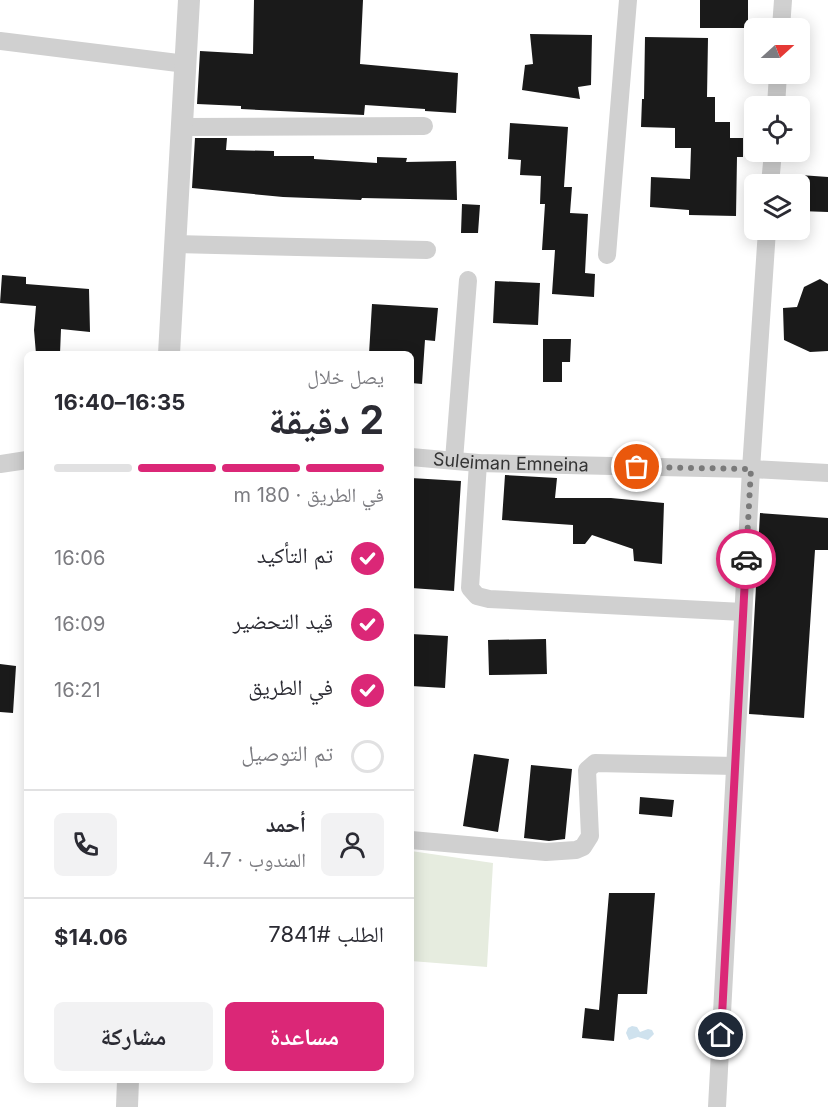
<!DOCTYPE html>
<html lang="ar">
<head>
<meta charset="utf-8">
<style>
  body { margin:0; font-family:Inter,"Noto Naskh Arabic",sans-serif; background:#f2f2f3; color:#2b2b33; direction:rtl; height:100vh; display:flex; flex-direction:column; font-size:22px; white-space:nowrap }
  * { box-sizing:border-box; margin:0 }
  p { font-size:20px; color:#7c7c81 }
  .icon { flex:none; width:33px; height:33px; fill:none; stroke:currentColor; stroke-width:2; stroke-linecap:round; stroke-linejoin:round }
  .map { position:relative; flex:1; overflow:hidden; direction:ltr }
  .drawer { position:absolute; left:24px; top:351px; width:390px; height:732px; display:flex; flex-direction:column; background:#fff; border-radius:9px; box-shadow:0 3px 15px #0003; direction:rtl }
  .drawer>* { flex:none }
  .needle { width:39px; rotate:69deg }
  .fabs { position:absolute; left:744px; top:18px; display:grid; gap:12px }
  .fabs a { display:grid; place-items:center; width:66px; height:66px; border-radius:9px; background:#fff; box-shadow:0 3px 15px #0003; font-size:30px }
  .pin { position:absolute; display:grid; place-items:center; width:51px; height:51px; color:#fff; margin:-26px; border:3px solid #fff; border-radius:50%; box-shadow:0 2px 6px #0007 }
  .courier { position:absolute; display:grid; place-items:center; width:60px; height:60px; margin:-30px; border:4px solid #db2777; border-radius:50%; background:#fff; color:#222; box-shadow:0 2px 8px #0007 }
  .head em { font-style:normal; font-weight:700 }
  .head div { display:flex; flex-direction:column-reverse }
  .head { display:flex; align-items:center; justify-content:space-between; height:102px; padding:0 30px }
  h1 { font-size:39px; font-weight:700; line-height:45px }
  .bar { display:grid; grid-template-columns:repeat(4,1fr); gap:9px 6px; align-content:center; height:72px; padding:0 30px }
  .bar i { height:8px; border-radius:4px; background:#e1e1e2 }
  .bar .on { background:#db2777 }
  .bar p { grid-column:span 4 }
  .line { display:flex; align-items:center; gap:15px; padding:0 30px; border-top:2px solid #e1e1e2 }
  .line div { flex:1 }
  .round { display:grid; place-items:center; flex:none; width:63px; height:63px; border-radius:9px; background:#f2f2f3 }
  ol { padding:0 30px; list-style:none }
  li { display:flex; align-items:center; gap:18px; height:66px }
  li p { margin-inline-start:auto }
  li .icon { padding:6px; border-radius:50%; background:#db2777; color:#fff; stroke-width:4 }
  li:last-child { color:#7c7c81 }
  li i { width:33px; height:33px; border:3px solid #e1e1e2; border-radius:50% }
  .action { display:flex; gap:12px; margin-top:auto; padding:12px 30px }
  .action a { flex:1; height:69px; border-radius:9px; background:#db2777; color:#fff; font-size:24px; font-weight:700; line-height:69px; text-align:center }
  .action a+a { background:#f2f2f3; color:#2b2b33 }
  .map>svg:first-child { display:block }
  .green { fill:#e6ecdf }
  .water { fill:#cfe2ee }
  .building { fill:#1a1a1a }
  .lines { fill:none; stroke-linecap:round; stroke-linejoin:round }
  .minor { stroke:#d0d0d0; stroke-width:18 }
  .tertiary { stroke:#d0d0d0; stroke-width:22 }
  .done { stroke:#7a7a7a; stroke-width:6; stroke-dasharray:0 10.8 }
  .route { stroke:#db2777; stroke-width:8 }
  .labels { text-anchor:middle; stroke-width:6; stroke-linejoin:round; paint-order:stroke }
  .street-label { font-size:18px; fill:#333; stroke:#fff }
</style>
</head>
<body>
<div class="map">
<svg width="828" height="1107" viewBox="0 0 828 1107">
  <rect width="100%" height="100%" fill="#fff"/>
  <!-- green -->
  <path class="green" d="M411,851l82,12 -6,104 -76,-6z"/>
  <!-- water -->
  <path class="water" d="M632,1026l5,1 3,5 8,-3 4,1 2,4 -6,6 -10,-3 -9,3 -3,-7 2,-5z"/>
  <!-- building -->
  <path class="building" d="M254,0h109l-3,64 98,9 -2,40 -31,-2v-2l-60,-4 -1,10 -123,-6v-3l-44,-2 3,-53 53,3z
    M700,0h48v28h-48z
    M530,34l62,1 -1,50 -13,2 2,12 -58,-9 3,-25 8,-1z
    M645,37l63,1 -1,59h8v25h15v16h13v19h-6l-1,59 -47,-1v-5l-39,-3 1,-30 39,2 1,-31h-16v-20l-34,-1 1,-28h2z
    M510,123l58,4 -4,60h8l-2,26 18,1 -3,59 10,1 -1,23 -42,-3 3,-44h-13l3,-46h-5l1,-28 -21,-1 1,-15 -13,-1z
    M195,138h32l-1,12 48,1v5h40v3l63,4v-6l30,1 -1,4 50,-1 1,39 -95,-2 -1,2 -78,-3 -91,-9z
    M800,175l28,2v35l-28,-1z
    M462,204l18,1 -2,28h-17z
    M2,275l24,2v7l63,5 1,43 -29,-3 -1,25h-24l-2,-24 2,-24 -36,-3z
    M820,279l8,5v67l-18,1 -26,-12 -1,-32 14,-1 7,-20z
    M495,281l45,2 -2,42 -45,-2z
    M372,304l66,4 -3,33 -10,-1 -3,44 -11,-1v-29h-42z
    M543,339h28l-1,23h-8v20h-19z
    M505,475l52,3 -2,20h56l53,5 -2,61 -28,-3 -1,-12 -41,-14 -7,9h-12v-19l-71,-5z
    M411,478l50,3 -7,110 -43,-3z
    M760,513l68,5v32h-13l-11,168 -55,-4z
    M411,634l37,2 -3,52 -34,-2z
    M546,639l1,35 -58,1 -1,-35z
    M0,664l16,2 -3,47 -13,-1z
    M474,754l35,5 -11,73 -35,-6z
    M531,765l41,4 -7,70 -16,2 -25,-3z
    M640,797l34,3 -2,17 -33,-3z
    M609,893h46l-8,101h-29l-4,47 -32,-3 3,-30 14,2z"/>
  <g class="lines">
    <!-- minor -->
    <g class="minor">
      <path d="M781,28l2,-28"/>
      <path d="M0,41l186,23"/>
      <path d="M776,106l2,-32"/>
      <path d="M182,127l242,-1"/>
      <path d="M770,184l3,-32"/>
      <path d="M175,244l252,6"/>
      <path d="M607,255l21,-255"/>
      <path id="s1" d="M411,457l67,6 273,6 77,4"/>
      <path d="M454,460l14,-180"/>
      <path d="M478,463l-8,125 7,8 12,3 254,13"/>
      <path d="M0,464l27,-4"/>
      <path d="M411,840l135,12 30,-2 7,-3 7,-11 -3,-66 8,-7 140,3"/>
      <path d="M717,1107l34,-638 16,-239"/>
    </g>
    <!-- tertiary -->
    <path class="tertiary" d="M169,354l20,-354
      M127,1107l1,-27"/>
  </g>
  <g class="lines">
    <!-- done -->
    <path class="done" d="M637,467l114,2 -5,90"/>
    <!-- route -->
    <path class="route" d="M721,1035l25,-476"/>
  </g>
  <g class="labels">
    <!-- street labels -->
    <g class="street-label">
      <text dy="6" stroke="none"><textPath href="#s1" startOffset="100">Suleiman Emneina</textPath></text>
    </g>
  </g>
</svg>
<div class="fabs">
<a><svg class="needle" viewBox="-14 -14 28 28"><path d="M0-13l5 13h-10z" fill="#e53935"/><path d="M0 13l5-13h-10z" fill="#7c7c81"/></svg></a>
<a><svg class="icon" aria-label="locate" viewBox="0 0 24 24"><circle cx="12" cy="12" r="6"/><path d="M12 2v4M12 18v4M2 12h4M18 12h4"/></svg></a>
<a><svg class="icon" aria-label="layers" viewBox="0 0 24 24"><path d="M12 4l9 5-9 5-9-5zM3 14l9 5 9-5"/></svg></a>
</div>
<div class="pin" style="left:637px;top:467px;background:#ea580c"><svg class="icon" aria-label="bag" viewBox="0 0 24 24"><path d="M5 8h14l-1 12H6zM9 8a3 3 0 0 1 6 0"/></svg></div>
<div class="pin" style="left:721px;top:1035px;background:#1f2937"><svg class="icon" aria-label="home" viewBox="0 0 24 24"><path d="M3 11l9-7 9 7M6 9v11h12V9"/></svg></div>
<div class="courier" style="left:746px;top:559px"><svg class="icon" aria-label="car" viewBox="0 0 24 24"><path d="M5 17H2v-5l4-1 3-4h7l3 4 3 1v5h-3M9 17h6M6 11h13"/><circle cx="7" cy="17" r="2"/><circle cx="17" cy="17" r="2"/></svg></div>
<section class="drawer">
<div class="head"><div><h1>2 دقيقة</h1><p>يصل خلال</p></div><em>16:35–16:40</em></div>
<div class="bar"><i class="on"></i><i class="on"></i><i class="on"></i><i></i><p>في الطريق · 180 m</p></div>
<ol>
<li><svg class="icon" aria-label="check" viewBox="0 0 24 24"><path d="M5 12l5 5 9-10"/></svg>تم التأكيد<p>16:06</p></li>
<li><svg class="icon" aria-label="check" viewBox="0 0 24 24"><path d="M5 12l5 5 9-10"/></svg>قيد التحضير<p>16:09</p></li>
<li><svg class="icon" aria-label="check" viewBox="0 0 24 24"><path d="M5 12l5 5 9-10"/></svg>في الطريق<p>16:21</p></li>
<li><i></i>تم التوصيل</li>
</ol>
<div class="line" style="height:108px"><a class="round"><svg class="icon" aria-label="person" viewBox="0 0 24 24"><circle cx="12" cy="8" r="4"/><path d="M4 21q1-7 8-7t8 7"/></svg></a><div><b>أحمد</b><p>المندوب · 4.7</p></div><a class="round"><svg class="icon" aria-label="phone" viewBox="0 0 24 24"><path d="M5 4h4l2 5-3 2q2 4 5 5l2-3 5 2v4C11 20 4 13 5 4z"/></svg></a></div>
<div class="line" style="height:78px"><div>الطلب #7841</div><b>$14.06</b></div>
<div class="action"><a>مساعدة</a><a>مشاركة</a></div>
</section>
</div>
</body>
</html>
